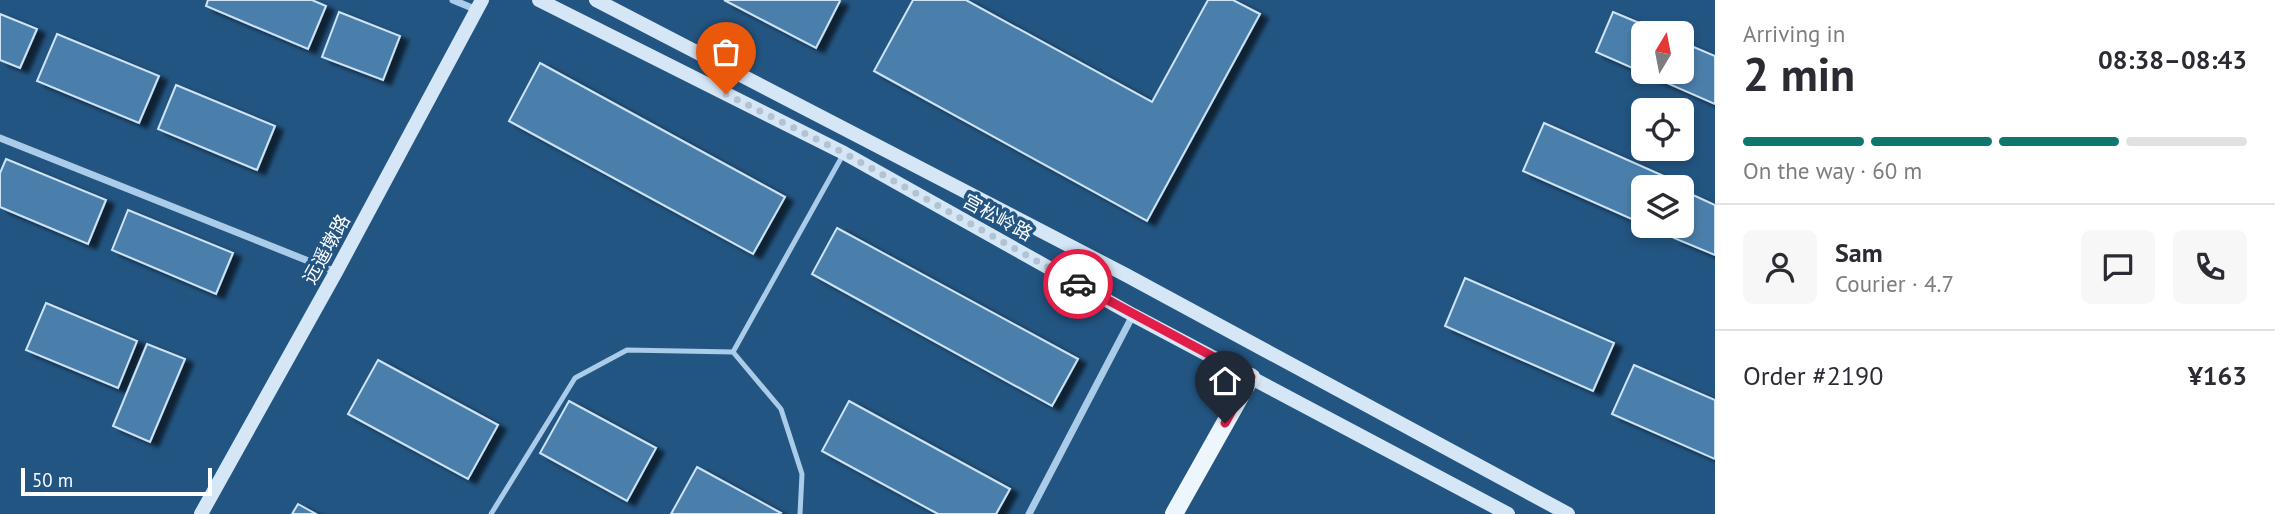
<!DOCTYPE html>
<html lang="en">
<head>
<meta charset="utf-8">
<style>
  body { margin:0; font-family:"PT Sans","Noto Sans SC",sans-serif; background:#f7f7f7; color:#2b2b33; height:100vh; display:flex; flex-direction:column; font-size:26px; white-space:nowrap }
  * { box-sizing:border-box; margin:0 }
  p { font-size:23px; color:#7c7c81 }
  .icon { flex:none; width:38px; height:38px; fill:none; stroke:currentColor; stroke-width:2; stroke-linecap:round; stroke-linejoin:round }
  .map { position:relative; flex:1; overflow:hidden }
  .drawer { display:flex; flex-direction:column; background:#fff; width:560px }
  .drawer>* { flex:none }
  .needle { width:46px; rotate:10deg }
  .controls { position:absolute; left:1631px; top:21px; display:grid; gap:14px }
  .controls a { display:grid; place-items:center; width:63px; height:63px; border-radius:10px; background:#fff; box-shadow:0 4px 10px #0003; font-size:35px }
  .scale { position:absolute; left:21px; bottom:18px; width:191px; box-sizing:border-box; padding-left:7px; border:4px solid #fff; border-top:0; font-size:19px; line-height:24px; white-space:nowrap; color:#fff; -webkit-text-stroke:5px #235582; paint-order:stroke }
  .pin { position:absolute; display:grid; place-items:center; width:60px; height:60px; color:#fff; margin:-72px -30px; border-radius:50% 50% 50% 0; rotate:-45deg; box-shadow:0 0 7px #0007 }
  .pin .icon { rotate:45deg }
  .courier { position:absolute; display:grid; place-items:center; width:70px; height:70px; margin:-35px; border:5px solid #e11d48; border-radius:50%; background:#fff; color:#222; box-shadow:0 2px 9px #0007 }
  .head em { font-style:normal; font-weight:700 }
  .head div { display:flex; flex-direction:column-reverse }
  .head { display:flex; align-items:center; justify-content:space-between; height:119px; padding:0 28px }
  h1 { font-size:46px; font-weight:700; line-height:52px }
  .bar { display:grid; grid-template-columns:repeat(4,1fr); gap:10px 7px; align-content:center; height:84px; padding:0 28px }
  .bar i { height:9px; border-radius:5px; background:#e1e1e2 }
  .bar .on { background:#0f766e }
  .bar p { grid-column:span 4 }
  .line { display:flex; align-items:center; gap:18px; padding:0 28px; border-top:2px solid #e1e1e2 }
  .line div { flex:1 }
  .round { display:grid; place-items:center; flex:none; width:74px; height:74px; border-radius:10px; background:#f7f7f7 }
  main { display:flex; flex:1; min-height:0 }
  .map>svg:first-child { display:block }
  .building { fill:#4b7fab; stroke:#cee4f6; stroke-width:2; filter:url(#shadow) }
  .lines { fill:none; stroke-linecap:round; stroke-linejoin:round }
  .lane { stroke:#abcce8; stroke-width:5 }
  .street { stroke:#abcce8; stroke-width:7 }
  .secondary { stroke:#d5e6f6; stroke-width:14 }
  .primary { stroke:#edf5fd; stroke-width:18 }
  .done { stroke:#b2c4d3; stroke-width:7; stroke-dasharray:0 12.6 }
  .route { stroke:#e11d48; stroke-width:9 }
  .labels { text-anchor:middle; stroke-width:7; stroke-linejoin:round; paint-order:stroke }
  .street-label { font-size:19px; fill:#fff; stroke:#235582 }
</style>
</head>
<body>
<main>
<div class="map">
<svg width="1715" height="514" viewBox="0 0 1715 514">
  <defs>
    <filter id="shadow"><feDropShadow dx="8" dy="4.5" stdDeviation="2" flood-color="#0009"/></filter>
  </defs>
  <rect width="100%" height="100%" fill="#235582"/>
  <!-- building -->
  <path class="building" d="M208,0h104l14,6 -18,43 -102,-43z
    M724,0h115l1,1 -24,47z
    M913,0h53l186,102 56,-102h25l27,14 -113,207 -273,-150z
    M339,12l61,24 -17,44 -61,-23z
    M1613,12l50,21h-20v39h39v-30l33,14v48l-119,-52z
    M0,14l37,15 -17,39 -20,-8z
    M57,34l102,42 -20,47 -102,-42z
    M540,63l245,134 -32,57 -244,-133z
    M176,85l99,41 -18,44 -99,-41z
    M1544,123l122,54 -5,10h-18v37l-120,-53z
    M6,159l100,41 -18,44 -88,-37v-34z
    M1693,195l22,10v50l-41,-17 5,-12h3v-6z
    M128,210l105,43 -17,41 -104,-44z
    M837,228l241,131 -26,47 -240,-132z
    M1465,278l149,65 -21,48 -148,-65z
    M46,303l91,38 -19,47 -92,-38z
    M147,344l38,15 -35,83 -37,-16z
    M378,360l120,65 -30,54 -120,-65z
    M1634,365l81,35v59l-103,-45z
    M569,401l87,47 -29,53 -87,-48z
    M849,401l161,88 -14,25h-58l-116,-63z
    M697,467l84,46 -1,1h-109z
    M298,504l18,10h-24z"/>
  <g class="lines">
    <!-- lane -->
    <path class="lane" d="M733,352l111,-199
      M491,514l84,-136 52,-28 106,2 48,57 21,65 -2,40"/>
    <!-- street -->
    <path class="street" d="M453,0l24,10
      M0,138l336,134
      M1029,514l104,-199"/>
    <!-- secondary -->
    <path class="secondary" d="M539,0l305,153 289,162 375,199
      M596,0l530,275 442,239
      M201,514l135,-242 146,-272"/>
    <!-- primary -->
    <path class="primary" d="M1174,514l77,-137"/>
  </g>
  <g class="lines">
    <!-- done -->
    <path class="done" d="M726,94l118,59 234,131"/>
    <!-- route -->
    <path class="route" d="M1078,284l173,93 -26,46"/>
  </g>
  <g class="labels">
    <!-- street labels -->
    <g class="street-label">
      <text transform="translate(998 217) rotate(29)" y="7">宫松岭路</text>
      <text transform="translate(326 249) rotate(-61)" y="7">远遥墩路</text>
    </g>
  </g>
</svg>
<div class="controls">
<a><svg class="needle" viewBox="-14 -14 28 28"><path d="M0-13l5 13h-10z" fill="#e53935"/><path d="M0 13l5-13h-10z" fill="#7c7c81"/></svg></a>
<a><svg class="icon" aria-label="locate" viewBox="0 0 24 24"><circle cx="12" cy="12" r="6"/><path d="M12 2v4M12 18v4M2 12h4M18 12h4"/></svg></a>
<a><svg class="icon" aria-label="layers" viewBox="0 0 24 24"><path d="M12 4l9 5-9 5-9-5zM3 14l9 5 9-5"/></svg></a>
</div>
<div class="scale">50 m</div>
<div class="pin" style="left:726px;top:94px;background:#ea580c"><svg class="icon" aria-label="bag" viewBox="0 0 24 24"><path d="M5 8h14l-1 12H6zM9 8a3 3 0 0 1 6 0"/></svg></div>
<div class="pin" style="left:1225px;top:423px;background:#1f2937"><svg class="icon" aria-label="home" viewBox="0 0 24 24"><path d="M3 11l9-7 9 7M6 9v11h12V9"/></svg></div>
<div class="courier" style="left:1078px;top:284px"><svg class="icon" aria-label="car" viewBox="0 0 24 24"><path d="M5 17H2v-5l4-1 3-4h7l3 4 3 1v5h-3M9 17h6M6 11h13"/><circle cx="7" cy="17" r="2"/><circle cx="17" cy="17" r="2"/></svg></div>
</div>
<section class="drawer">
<div class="head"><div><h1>2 min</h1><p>Arriving in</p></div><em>08:38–08:43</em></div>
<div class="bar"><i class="on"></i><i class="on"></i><i class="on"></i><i></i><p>On the way · 60 m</p></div>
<div class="line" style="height:126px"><a class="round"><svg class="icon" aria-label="person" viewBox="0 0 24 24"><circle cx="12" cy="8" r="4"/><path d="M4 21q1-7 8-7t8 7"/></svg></a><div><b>Sam</b><p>Courier · 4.7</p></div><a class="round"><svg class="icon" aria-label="chat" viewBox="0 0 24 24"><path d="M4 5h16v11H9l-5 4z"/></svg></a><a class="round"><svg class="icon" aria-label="phone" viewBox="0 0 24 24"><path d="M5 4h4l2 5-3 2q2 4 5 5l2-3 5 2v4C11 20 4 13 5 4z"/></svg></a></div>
<div class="line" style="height:91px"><div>Order #2190</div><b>¥163</b></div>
</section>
</main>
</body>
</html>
